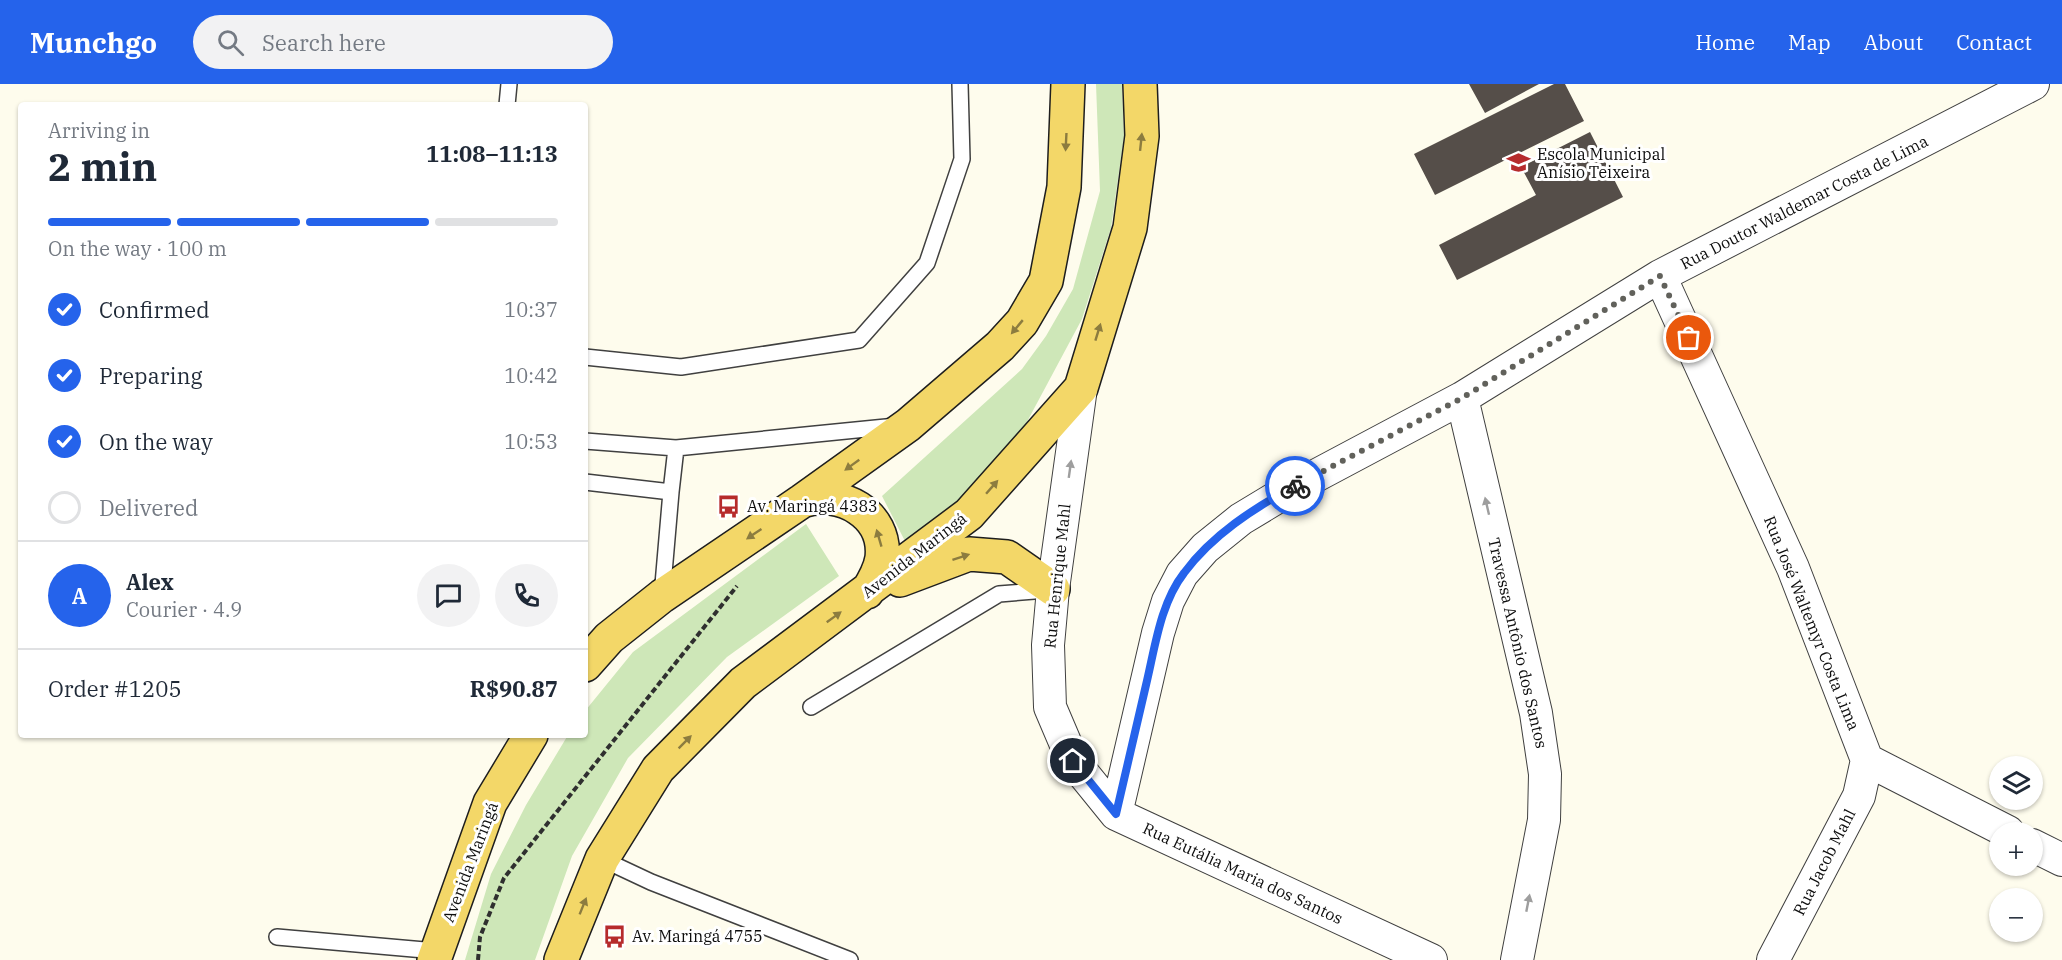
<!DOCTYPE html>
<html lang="en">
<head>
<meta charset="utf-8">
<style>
  body { margin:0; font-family:"IBM Plex Serif",serif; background:#f2f2f3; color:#1f2937; height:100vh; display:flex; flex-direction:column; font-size:22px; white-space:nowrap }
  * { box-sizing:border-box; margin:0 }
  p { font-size:20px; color:#747a83 }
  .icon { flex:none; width:33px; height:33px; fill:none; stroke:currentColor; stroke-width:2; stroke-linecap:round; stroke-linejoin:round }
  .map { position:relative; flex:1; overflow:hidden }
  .details { position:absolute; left:18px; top:18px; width:570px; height:636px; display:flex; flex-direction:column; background:#fff; border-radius:6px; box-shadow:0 2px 4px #0004 }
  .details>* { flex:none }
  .fabs { position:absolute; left:1989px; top:672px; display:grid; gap:12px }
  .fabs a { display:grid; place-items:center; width:54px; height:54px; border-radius:50%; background:#fff; box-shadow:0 2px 4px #0004; font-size:30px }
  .pin { position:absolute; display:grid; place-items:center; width:51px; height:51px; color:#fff; margin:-26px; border:3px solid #fff; border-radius:50%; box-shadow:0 2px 6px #0007 }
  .courier { position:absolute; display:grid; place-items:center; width:60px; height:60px; margin:-30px; border:4px solid #2563eb; border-radius:50%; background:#fff; color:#222; box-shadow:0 2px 8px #0007 }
  .overview em { font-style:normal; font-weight:700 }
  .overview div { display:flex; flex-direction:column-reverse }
  .overview { display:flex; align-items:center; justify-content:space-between; height:102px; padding:0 30px }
  h1 { font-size:39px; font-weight:700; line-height:45px }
  .bar { display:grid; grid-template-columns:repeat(4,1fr); gap:9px 6px; align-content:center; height:72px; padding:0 30px }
  .bar i { height:8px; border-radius:4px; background:#e0e1e3 }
  .bar .current { background:#2563eb }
  .bar p { grid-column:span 4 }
  .line { display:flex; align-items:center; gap:15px; padding:0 30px; border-top:2px solid #e0e1e3 }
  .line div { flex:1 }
  .round { display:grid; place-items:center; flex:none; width:63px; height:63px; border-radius:32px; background:#f2f2f3 }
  ol { padding:0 30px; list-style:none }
  li { display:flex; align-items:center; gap:18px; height:66px }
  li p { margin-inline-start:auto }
  li .icon { padding:6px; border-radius:50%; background:#2563eb; color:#fff; stroke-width:4 }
  li:last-child { color:#747a83 }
  li i { width:33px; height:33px; border:3px solid #e0e1e3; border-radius:50% }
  header { display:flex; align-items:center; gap:36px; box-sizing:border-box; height:84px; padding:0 30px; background:#2563eb; color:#fff }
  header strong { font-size:28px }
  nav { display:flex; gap:33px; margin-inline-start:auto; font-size:21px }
  .search { width:420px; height:54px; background:#f2f2f3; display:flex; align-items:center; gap:15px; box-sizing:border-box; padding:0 21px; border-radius:33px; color:#747a83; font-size:22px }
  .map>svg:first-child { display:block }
  .green { fill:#cee7b8 }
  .building { fill:#554e49 }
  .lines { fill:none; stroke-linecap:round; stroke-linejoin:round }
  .service-casing { stroke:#404040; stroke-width:18 }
  .minor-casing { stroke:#404040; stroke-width:34 }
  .primary-casing { stroke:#1e1e1e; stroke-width:36 }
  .path { stroke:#2f2f2f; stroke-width:4; stroke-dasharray:6 3; stroke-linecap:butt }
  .service { stroke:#fff; stroke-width:15 }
  .minor { stroke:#fff; stroke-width:32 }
  .primary { stroke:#f3d768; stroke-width:33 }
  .oneway { fill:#8c7c3f }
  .oneway2 { fill:#9e9e9e }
  .done { stroke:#61615b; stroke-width:6; stroke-dasharray:0 10.8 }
  .route { stroke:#2563eb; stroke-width:8 }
  .labels { text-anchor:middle; stroke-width:6; stroke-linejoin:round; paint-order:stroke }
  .poi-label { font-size:16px; fill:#0d0d0d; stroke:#fff; text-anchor:start }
  .street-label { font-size:16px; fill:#0d0d0d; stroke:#fff }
</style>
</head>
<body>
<header>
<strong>Munchgo</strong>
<div class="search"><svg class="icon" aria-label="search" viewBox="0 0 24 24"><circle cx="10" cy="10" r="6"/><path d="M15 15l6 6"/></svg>Search here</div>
<nav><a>Home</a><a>Map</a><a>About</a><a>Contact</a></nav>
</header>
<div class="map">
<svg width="2062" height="876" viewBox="0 0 2062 876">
  <rect width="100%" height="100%" fill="#fefced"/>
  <!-- green -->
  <path class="green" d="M1096,0h26l2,53 -13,91 -29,91 -61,114 -60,74 -54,38 -25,-49 140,-127 24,-33 27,-47 27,-98z
    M806,440l33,52 -112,81 -99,101 -56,98 -37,104h-70l26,-86 35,-69 42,-70h17v-24l48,-59z"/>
  <!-- building -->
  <path class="building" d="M1469,0h70l-54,29z
    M1554,0h11l19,37 -149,74 -21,-41z
    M1590,48l33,65 -166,83 -18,-35 97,-50 -15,-28z"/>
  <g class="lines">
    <defs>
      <path id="service" d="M507,21l2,-21
        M585,273l96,10 178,-27 68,-77 35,-104 -2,-75
        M585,357l91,7 220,-22
        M585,398l86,10 -9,104
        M671,408l5,-44
        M811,623l188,-113 48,-4
        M602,775l49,23 199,78
        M277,853l159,14"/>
      <path id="minor" d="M1660,192l133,292 74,192 141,72
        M1081,304l-28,201 -5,56 2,62 23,54 43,53 315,146
        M1462,314l74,315 9,61 -1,46 -27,140
        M1116,730l42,-181 10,-32 14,-27 23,-26 36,-29 48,-29 173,-92 198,-122 373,-192
        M2032,761l30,15
        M1773,876l86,-164 8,-36"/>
      <path id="primary" d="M802,417c38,-13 85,13 80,57 -2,13 -8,23 -15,34
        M900,496l69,-26 38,3 46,32
        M585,581l24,-27 53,-42 140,-95 106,-76 92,-79 22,-24 24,-41 18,-94 4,-103
        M434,876l56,-157 41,-68
        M561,876l41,-101 56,-90 85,-86 226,-169 112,-126 49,-160 12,-92 -2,-52"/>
    </defs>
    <!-- service casing -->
    <use href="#service" class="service-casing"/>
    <!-- minor casing -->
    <use href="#minor" class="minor-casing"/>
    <!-- primary casing -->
    <use href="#primary" class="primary-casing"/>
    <!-- path -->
    <path class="path" d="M478,876l2,-23 24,-59 233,-292"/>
    <!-- service -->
    <use href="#service" class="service"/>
    <!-- minor -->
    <use href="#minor" class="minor"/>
    <!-- primary -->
    <use href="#primary" class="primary"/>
  </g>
  <!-- one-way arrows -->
  <defs><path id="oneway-solid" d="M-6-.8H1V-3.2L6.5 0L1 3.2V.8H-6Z" transform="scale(1.5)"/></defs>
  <g class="oneway">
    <use href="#oneway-solid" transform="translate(1066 58) rotate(93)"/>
    <use href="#oneway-solid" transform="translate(1141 58) rotate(-84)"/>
    <use href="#oneway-solid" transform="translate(1017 243) rotate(130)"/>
    <use href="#oneway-solid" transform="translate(1098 248) rotate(-73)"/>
    <use href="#oneway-solid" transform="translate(852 381) rotate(144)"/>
    <use href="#oneway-solid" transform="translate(992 403) rotate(-49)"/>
    <use href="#oneway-solid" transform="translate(754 450) rotate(146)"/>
    <use href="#oneway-solid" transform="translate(879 454) rotate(-106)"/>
    <use href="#oneway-solid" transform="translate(961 473) rotate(-18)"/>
    <use href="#oneway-solid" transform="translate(834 533) rotate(-36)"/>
    <use href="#oneway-solid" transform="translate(685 658) rotate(-45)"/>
    <use href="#oneway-solid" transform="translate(583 822) rotate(-68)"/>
  </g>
  <g class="oneway2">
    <use href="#oneway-solid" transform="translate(1070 385) rotate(-82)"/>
    <use href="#oneway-solid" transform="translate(1487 422) rotate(-103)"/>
    <use href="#oneway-solid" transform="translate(1528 819) rotate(-79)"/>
  </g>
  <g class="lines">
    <!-- done -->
    <path class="done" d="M1295,402l167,-88 198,-122 29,62"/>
    <!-- route -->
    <path class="route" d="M1073,677l43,53c10,-43 20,-86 30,-129 9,-37 14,-81 38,-112 28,-38 70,-65 111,-87"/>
  </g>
  <!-- icons -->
  <defs>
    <symbol id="school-bare" viewBox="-9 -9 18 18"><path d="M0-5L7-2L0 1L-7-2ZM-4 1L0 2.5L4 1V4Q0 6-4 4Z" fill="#b62b2c" stroke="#fff" stroke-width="2.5" paint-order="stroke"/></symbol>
    <symbol id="bus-bare" viewBox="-9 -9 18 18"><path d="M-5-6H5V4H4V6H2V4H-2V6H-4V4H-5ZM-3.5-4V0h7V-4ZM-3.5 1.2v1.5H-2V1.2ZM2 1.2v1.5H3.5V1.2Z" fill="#b62b2c" stroke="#fff" stroke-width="2.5" paint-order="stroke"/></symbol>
  </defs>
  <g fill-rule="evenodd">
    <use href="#school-bare" x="1502" y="62" width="33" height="33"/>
    <use href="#bus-bare" x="712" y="406" width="33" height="33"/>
    <use href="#bus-bare" x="598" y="836" width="33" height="33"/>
  </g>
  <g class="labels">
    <!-- poi labels -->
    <g class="poi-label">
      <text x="1537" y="76">Escola Municipal<tspan x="1537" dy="18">Anísio Teixeira</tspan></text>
      <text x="747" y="428">Av. Maringá 4383</text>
      <text x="632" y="858">Av. Maringá 4755</text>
    </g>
    <!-- street labels -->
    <g class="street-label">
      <text transform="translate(1804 118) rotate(-27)" y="6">Rua Doutor Waldemar Costa de Lima</text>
      <text transform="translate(914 471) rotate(-38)" y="6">Avenida Maringá</text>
      <text transform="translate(1057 492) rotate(-84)" y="6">Rua Henrique Mahl</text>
      <text transform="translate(1812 539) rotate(68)" y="6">Rua José Waltemyr Costa Lima</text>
      <text transform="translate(1518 559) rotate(77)" y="6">Travessa Antônio dos Santos</text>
      <text transform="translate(470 778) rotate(-69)" y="6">Avenida Maringá</text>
      <text transform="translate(1824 778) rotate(-63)" y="6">Rua Jacob Mahl</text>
      <text transform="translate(1243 789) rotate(25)" y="6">Rua Eutália Maria dos Santos</text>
    </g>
  </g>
</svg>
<div class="fabs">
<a><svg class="icon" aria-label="layers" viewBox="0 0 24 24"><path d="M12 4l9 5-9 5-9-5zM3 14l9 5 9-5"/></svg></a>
<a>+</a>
<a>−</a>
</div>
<div class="pin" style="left:1689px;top:254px;background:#ea580c"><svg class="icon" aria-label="bag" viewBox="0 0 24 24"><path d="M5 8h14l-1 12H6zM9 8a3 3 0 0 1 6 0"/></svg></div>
<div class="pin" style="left:1073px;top:677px;background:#1f2937"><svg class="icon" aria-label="home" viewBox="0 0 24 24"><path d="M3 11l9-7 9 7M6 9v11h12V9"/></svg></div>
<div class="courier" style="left:1295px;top:402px"><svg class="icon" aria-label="bike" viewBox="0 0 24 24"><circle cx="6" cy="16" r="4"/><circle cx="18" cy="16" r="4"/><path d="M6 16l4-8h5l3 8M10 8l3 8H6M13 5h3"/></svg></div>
<section class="details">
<div class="overview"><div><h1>2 min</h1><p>Arriving in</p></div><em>11:08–11:13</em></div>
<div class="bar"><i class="current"></i><i class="current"></i><i class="current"></i><i></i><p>On the way · 100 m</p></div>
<ol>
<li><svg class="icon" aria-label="check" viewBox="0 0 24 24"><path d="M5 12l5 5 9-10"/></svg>Confirmed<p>10:37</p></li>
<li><svg class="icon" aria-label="check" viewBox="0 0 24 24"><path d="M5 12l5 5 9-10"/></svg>Preparing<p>10:42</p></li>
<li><svg class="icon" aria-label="check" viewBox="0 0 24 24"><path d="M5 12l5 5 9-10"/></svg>On the way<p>10:53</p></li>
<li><i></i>Delivered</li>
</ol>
<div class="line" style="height:108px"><b class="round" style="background:#2563eb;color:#fff">A</b><div><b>Alex</b><p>Courier · 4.9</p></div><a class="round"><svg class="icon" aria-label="chat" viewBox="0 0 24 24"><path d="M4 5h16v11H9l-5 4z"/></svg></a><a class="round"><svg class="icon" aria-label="phone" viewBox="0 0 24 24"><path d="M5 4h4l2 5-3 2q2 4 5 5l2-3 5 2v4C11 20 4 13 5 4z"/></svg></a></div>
<div class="line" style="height:78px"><div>Order #1205</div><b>R$90.87</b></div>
</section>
</div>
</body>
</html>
